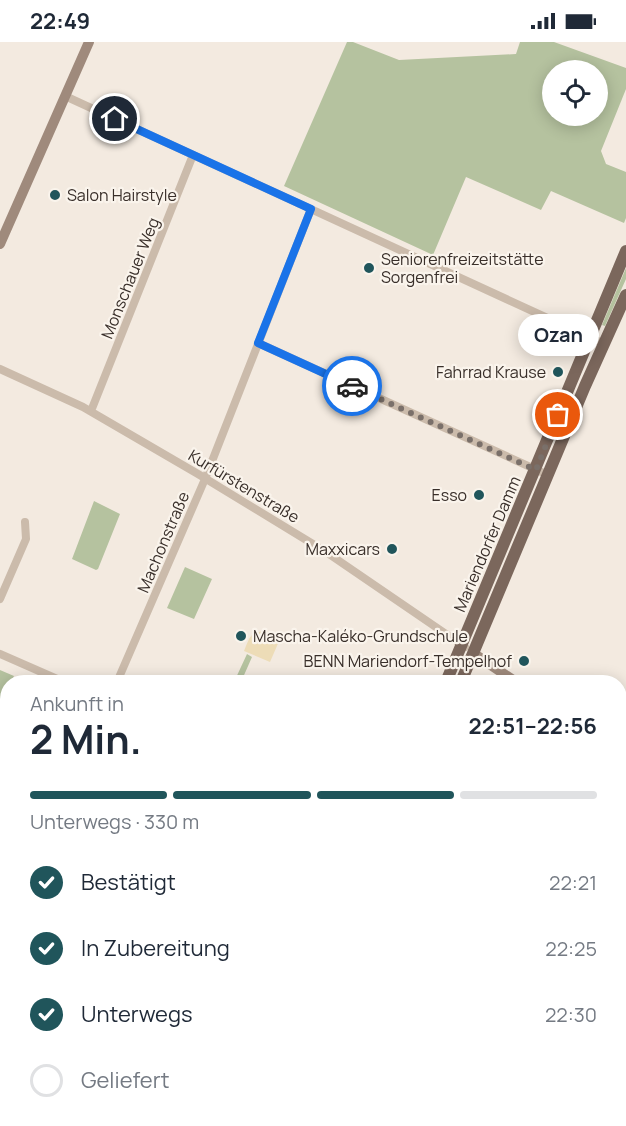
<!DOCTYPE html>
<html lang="de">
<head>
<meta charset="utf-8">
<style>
  body { margin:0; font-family:Manrope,sans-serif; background:#f2f2f3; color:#1f2937; height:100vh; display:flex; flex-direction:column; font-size:22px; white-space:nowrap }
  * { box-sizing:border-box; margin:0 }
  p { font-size:20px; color:#747a83 }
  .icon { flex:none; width:33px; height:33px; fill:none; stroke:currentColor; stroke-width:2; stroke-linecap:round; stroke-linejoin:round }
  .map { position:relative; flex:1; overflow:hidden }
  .side { position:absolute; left:0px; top:633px; width:627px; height:452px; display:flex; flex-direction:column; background:#fff; border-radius:24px 24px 0 0; box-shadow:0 3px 15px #0003 }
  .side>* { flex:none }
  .controls { position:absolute; left:542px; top:18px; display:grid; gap:12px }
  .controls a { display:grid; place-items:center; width:66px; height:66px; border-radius:50%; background:#fff; box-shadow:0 3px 15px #0003; font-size:30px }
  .pin { position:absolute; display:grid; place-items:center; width:51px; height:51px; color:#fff; margin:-26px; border:3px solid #fff; border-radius:50%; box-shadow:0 2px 6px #0007 }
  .courier { position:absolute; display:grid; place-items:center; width:60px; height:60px; margin:-30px; border:4px solid #1a73e8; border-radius:50%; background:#fff; color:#222; box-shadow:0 2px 8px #0007 }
  .bubble { position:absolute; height:42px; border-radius:21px; background:#fff; box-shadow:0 3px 15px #0003; font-size:20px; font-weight:700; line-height:42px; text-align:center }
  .head em { font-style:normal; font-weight:700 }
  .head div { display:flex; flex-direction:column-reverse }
  .head { display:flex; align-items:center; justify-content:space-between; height:102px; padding:0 30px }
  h1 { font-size:39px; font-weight:700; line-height:45px }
  .bar { display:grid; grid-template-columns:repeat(4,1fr); gap:9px 6px; align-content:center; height:72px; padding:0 30px }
  .bar i { height:8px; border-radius:4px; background:#e0e1e3 }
  .bar .current { background:#20555b }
  .bar p { grid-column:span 4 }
  ol { padding:0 30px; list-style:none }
  li { display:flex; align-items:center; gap:18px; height:66px }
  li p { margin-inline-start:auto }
  li .icon { padding:6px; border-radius:50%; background:#20555b; color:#fff; stroke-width:4 }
  li:last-child { color:#747a83 }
  li i { width:33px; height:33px; border:3px solid #e0e1e3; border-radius:50% }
  .status { display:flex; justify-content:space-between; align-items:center; height:42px; padding:0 30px; background:#fff; direction:ltr }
  .status svg { height:16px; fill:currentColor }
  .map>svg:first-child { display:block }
  .green { fill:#b5c29f; fill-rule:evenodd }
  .sand { fill:#eddcb7 }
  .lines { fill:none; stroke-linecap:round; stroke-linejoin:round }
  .street { stroke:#cbbbab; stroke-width:8 }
  .secondary { stroke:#9f8a7c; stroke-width:10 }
  .primary { stroke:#7b675c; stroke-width:12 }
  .done { stroke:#7a706a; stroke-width:6; stroke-dasharray:0 10.8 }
  .route { stroke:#1a73e8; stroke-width:8 }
  .poi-dot { fill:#20555b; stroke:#faf4ec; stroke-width:2 }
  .labels { text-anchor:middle; stroke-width:4.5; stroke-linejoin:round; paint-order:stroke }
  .poi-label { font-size:16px; fill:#392f2a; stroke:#faf4ec; text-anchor:end }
  .street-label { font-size:16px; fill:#392f2a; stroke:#faf4ec }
</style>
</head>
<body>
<div class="status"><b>22:49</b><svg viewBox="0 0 49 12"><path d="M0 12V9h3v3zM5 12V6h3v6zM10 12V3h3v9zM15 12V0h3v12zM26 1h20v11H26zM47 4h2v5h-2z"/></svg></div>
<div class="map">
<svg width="626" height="1084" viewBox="0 0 626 1084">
  <rect width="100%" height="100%" fill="#f3eae0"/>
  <!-- green -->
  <path class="green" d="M347,0h6l46,18 117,-6 4,-12h34l72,26v21l-25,62 5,13 20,8v46l-2,5 -73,-32 -10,19 -75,-33 -33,78 -149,-69zM597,28v46h-45v-46z
    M626,226v11l-21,47 -3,-1z
    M94,459l26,13 -22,55 -2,1 -24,-11z
    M185,525l27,12 -18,40 -27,-11z
    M247,612l5,3 -11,25h-7z
    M0,628l14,6 -3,6h-3l-1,9 -7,17z
    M0,848l8,3 -1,38 -7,9z"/>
  <!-- sand -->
  <path class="sand" d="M269,589l11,8 -10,23 -26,-11c7,-17 6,-19 25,-20z"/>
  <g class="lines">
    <!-- street -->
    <path class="street" d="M65,54l539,248
      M258,301l290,132
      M0,327l83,38 115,67 128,78 139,95
      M91,369l102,-256
      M0,557l26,-60 -1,-17
      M0,612l64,28
      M117,640l88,-203 106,-270
      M620,687l6,-15
      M620,914l6,4
      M560,1077l11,7
      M458,1084l2,-7"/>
    <!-- secondary -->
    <path class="secondary" d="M0,202l89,-202
      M473,611l43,29
      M620,704l6,5
      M0,827l8,3"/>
    <!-- primary -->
    <path class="primary" d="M446,640l180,-431
      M461,640l124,-296 41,-91
      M264,1084l3,-7
      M279,1084l3,-7"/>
  </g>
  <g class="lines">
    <!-- done -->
    <path class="done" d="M352,344l184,84 22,-55"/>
    <!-- route -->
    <path class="route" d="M115,77l196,90 -53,134 94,43"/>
  </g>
  <!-- markers -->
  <g class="poi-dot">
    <circle cx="55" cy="153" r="6"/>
    <circle cx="369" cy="226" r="6"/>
    <circle cx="558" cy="330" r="6"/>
    <circle cx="479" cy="453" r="6"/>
    <circle cx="392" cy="507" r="6"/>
    <circle cx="241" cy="594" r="6"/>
    <circle cx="524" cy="619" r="6"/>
  </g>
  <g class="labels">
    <!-- poi labels -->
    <g class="poi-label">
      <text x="67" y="159" text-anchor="start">Salon Hairstyle</text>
      <text x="381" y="223" text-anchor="start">Seniorenfreizeitstätte<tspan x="381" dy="18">Sorgenfrei</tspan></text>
      <text x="546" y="336">Fahrrad Krause</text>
      <text x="467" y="459">Esso</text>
      <text x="380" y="513">Maxxicars</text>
      <text x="253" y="600" text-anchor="start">Mascha-Kaléko-Grundschule</text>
      <text x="512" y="625">BENN Mariendorf-Tempelhof</text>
    </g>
    <!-- street labels -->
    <g class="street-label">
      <text transform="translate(130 236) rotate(-68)" y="6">Monschauer Weg</text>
      <text transform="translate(244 444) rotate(31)" y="6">Kurfürstenstraße</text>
      <text transform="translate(163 500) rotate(-67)" y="6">Machonstraße</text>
      <text transform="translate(487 502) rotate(-67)" y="6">Mariendorfer Damm</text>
    </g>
  </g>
</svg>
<div class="controls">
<a><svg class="icon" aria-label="locate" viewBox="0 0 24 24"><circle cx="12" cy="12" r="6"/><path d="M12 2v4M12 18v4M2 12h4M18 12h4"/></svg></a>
</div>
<div class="pin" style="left:558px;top:373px;background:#ea580c"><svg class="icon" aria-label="bag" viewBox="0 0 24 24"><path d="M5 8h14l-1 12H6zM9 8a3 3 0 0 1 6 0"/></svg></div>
<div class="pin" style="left:115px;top:77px;background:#1f2937"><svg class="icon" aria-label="home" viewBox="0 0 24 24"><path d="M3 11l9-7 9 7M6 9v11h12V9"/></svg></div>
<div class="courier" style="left:352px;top:344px"><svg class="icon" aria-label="car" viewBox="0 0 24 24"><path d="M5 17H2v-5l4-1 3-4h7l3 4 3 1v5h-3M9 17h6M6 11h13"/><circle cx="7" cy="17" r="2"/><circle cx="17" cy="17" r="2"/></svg></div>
<div class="bubble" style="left:518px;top:272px;width:81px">Ozan</div>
<section class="side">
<div class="head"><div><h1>2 Min.</h1><p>Ankunft in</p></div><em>22:51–22:56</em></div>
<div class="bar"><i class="current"></i><i class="current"></i><i class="current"></i><i></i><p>Unterwegs · 330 m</p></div>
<ol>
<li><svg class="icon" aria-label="check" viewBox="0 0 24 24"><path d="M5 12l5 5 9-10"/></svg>Bestätigt<p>22:21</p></li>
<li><svg class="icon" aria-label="check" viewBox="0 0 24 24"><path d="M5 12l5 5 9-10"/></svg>In Zubereitung<p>22:25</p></li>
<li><svg class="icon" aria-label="check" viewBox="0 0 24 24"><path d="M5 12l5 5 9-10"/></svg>Unterwegs<p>22:30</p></li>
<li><i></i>Geliefert</li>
</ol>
</section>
</div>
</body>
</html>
